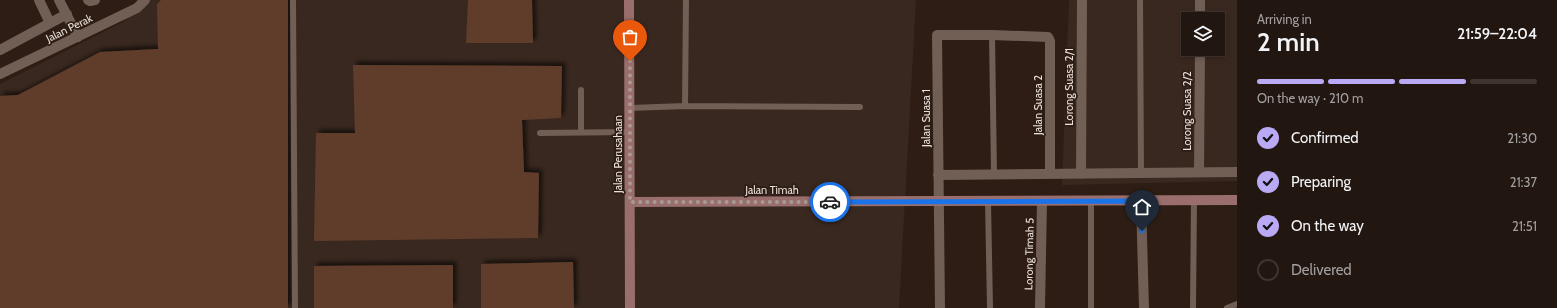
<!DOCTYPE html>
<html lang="en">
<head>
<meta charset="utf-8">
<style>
  body { margin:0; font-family:Cabin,sans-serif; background:#2a1f19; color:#f1f3f6; height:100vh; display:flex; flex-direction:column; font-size:15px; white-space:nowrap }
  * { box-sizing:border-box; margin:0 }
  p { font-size:13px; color:#a29f9f }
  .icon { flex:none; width:22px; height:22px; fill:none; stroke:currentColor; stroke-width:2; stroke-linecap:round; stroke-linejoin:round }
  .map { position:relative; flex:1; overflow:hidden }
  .drawer { display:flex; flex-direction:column; background:#221610; width:320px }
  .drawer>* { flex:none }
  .controls { position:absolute; left:1181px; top:12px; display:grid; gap:8px }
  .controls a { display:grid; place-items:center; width:44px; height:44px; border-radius:0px; background:#221610; box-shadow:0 2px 6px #0003,0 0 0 1px #3f3530; font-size:20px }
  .pin { position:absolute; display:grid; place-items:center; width:34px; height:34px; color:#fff; margin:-41px -17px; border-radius:50% 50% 50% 0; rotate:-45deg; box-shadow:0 0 4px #0007 }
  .pin .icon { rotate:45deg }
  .courier { position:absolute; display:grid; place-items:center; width:40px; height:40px; margin:-20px; border:3px solid #1a73e8; border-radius:50%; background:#fff; color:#222; box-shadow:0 1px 5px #0007 }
  .headline em { font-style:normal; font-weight:600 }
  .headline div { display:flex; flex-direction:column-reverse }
  .headline { display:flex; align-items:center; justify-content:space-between; height:68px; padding:0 20px }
  h1 { font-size:26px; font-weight:600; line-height:30px }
  .bar { display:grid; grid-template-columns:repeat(4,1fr); gap:6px 4px; align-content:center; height:48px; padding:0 20px }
  .bar i { height:5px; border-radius:3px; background:#3f3530 }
  .bar .on { background:#baaaf6 }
  .bar p { grid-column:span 4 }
  ol { padding:0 20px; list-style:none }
  li { display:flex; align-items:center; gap:12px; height:44px }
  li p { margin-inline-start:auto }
  li .icon { padding:4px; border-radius:50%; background:#baaaf6; color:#111; stroke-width:4 }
  li:last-child { color:#a29f9f }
  li i { width:22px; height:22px; border:2px solid #3f3530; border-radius:50% }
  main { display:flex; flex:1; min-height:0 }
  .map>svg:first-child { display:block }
  .industrial { fill:#39281f; fill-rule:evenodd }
  .building { fill:#603e2c; filter:url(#shadow) }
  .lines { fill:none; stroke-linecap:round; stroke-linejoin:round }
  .lane { stroke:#715e55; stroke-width:6 }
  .street { stroke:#715e55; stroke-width:10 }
  .secondary { stroke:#996e6d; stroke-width:10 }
  .done { stroke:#a89b95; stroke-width:4; stroke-dasharray:0 7.2 }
  .route { stroke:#1a73e8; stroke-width:5 }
  .labels { text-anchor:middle; stroke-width:3.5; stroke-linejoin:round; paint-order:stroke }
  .street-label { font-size:11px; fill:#eadfda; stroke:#2d1d15 }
</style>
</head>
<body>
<main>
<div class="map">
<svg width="1237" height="308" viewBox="0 0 1237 308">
  <defs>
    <filter id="shadow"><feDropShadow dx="3.5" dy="-3.5" stdDeviation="2" flood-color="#0009"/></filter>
  </defs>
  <rect width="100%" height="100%" fill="#2d1d15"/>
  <!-- industrial -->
  <path class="industrial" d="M147,0h769l-17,308h-899v-224l123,-62z
    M1069,0h168v181l-175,4zM1188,19h30v30h-30z"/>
  <!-- building -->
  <path class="building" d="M161,0h127v308h-288v-212l18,-1 82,-43 58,-3 -1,-45z
    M468,0h64l1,43h-67z
    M353,65l209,1 -1,52 -39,2 2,52 15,1 -1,65 -224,3 2,-108h39z
    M573,262l1,46h-93v-44z
    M453,265v43h-139v-42z"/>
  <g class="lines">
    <!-- lane -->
    <path class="lane" d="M293,0l2,308
      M1140,0l1,173
      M992,35l2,139
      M581,90v42
      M685,106l1,-106
      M630,108l55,-2 175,1
      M540,133l90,-1
      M988,201l2,107
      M1091,201v107
      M1193,308l1,-108
      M1227,308l10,-4"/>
    <!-- street -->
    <path class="street" d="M39,0l11,23
      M59,0l19,37
      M88,0l2,1 5,-1
      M1200,19v-19
      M0,50l67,-36
      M0,74l137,-66 8,-8
      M1199,172l1,-123
      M1081,174l1,-174
      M938,175l299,-3
      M1141,201l3,107
      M940,308l-3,-273h55l56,2 2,4v133
      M1040,308l2,-107"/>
    <!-- secondary -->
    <path class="secondary" d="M629,0l1,308
      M630,202l607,-2"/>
  </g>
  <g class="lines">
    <!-- done -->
    <path class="done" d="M630,61v141h200"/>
    <!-- route -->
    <path class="route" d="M830,202l311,-1 1,30"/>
  </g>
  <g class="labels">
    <!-- street labels -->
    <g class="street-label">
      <text transform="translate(69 28) rotate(-26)" y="4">Jalan Perak</text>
      <text transform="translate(1069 87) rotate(-90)" y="4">Lorong Suasa 2/1</text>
      <text transform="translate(1038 105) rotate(-90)" y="4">Jalan Suasa 2</text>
      <text transform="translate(1187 111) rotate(-90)" y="4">Lorong Suasa 2/2</text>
      <text transform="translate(926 118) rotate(-90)" y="4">Jalan Suasa 1</text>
      <text transform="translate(618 154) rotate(-90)" y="4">Jalan Perusahaan</text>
      <text x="772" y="194">Jalan Timah</text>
      <text transform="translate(1029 254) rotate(-89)" y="4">Lorong Timah 5</text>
    </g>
  </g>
</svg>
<div class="controls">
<a><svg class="icon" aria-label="layers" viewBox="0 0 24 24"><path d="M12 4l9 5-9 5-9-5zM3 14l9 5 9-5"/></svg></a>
</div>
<div class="pin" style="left:630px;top:61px;background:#ea580c"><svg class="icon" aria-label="bag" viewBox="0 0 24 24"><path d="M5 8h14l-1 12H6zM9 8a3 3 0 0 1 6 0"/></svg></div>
<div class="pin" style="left:1142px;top:231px;background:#1f2937"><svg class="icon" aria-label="home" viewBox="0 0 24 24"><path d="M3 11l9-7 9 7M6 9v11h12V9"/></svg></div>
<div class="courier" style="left:830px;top:202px"><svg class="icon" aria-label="car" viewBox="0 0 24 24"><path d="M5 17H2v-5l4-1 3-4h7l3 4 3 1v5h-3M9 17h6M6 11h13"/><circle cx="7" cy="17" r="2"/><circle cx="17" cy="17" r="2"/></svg></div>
</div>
<section class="drawer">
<div class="headline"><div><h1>2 min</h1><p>Arriving in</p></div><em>21:59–22:04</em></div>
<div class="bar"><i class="on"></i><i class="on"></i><i class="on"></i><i></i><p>On the way · 210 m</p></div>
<ol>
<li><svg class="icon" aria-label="check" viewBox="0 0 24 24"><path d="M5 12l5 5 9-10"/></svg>Confirmed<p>21:30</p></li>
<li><svg class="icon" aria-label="check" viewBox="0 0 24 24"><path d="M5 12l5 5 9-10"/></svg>Preparing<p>21:37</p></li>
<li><svg class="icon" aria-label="check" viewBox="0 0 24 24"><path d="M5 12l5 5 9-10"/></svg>On the way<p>21:51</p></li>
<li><i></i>Delivered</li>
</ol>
</section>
</main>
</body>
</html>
